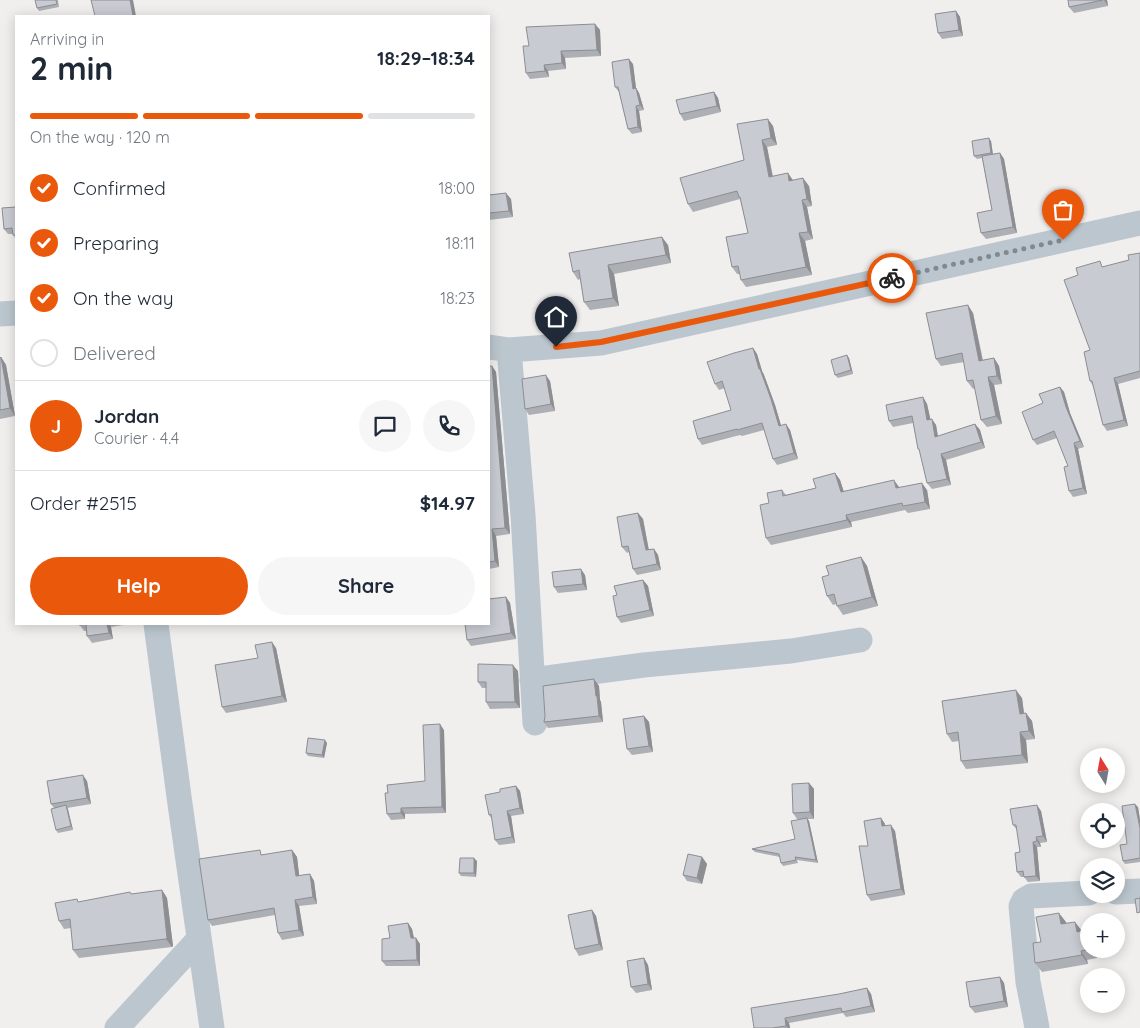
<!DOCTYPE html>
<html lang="en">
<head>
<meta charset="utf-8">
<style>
  body { margin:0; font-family:Quicksand,sans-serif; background:#f6f6f7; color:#1f2937; height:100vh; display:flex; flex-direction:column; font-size:19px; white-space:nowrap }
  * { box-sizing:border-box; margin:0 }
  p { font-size:16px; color:#747a83 }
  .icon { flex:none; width:28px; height:28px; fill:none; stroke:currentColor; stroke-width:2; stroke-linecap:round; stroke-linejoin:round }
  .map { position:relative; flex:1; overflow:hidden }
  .side { position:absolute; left:15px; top:15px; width:475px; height:610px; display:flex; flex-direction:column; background:#fff; border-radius:0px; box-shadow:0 2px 12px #0003 }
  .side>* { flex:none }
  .needle { width:32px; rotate:349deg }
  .fabs { position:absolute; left:1080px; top:748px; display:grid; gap:10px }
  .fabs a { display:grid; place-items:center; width:45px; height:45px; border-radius:50%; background:#fff; box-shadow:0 2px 12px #0003; font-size:25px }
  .pin { position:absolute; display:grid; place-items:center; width:42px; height:42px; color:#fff; margin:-51px -21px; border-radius:50% 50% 50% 0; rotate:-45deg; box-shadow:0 0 5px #0007 }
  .pin .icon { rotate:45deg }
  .courier { position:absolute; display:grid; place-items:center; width:50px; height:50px; margin:-25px; border:4px solid #ea580c; border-radius:50%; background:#fff; color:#222; box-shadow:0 1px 6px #0007 }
  .overview em { font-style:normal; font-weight:700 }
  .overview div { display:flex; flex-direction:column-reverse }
  .overview { display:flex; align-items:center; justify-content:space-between; height:85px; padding:0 15px }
  h1 { font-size:32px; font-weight:700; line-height:38px }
  .bar { display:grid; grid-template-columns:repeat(4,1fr); gap:8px 5px; align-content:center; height:60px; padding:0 15px }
  .bar i { height:6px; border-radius:4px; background:#e0e1e3 }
  .bar .current { background:#ea580c }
  .bar p { grid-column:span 4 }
  .line { display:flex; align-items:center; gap:12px; padding:0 15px; border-top:1px solid #e0e1e3 }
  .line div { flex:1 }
  .round { display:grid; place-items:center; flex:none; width:52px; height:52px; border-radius:26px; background:#f6f6f7 }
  ol { padding:0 15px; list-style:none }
  li { display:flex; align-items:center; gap:15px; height:55px }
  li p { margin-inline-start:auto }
  li .icon { padding:5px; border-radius:50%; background:#ea580c; color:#fff; stroke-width:4 }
  li:last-child { color:#747a83 }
  li i { width:28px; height:28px; border:2px solid #e0e1e3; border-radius:50% }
  .cta { display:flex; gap:10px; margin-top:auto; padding:10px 15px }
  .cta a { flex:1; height:58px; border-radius:30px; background:#ea580c; color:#fff; font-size:20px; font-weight:700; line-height:58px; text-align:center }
  .cta a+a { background:#f6f6f7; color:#1f2937 }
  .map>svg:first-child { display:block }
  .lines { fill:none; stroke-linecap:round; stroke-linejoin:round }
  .minor { stroke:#bbc6ce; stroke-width:25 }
  .wall { fill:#acafb4 }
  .shaded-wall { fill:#8c8e92 }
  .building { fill:#c8cbd1; stroke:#8c8e92 }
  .done { stroke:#818990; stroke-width:5; stroke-dasharray:0 9 }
  .route { stroke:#ea580c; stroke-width:6 }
</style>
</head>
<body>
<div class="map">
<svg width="1140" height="1028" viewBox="0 0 1140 1028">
  <rect width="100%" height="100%" fill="#f1eeee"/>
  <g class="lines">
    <!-- minor -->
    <path class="minor" d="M0,314l16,-1
      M489,347l20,3 92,-7 539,-120
      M509,350l14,165 12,208
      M156,624l24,180 32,224
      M532,680l112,-15 147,-14 69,-11
      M1116,892l24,-1
      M117,1028l82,-89
      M1037,1028l-2,-11 -7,-35 -7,-76 3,-6 7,-4 58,-3"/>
  </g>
  <!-- wall -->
  <path class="wall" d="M35,0h23l1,7 -20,4 -2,-3z
    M1068,0h39l1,6 -34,7 -5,-6z
    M956,11l4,6 3,19 -21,3 -4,-6z
    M595,24l5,6 1,26 -36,2 1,11 -18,2 1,6 -19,2 -4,-6z
    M633,64l3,24 3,5 5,17 -5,1 3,21 -10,2 -4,-5 -9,-37 -4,-5z
    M714,92l4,6 3,14 -37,9 -4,-7z
    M773,126l4,19 -10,2 6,29 15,-3 5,7 16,6 3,20 -5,1 6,32 -8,2 7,34 -66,12 -5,-7 -1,-6h-3l-5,-7 16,-34 -8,-34 -47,13 -5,-8 56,-44z
    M991,141l2,13 7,-1 4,6 13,74 -31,6 -5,-6 11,-23 -10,-52 -5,1 -3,-3z
    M489,195l22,4 2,18 -24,3z
    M16,207v33l-3,-6h-5l-4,-5z
    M668,245l3,18 -57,11 5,32 -29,4 -6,-8 -4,-23 -2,1 -5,-8z
    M1140,253v125l-22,6 10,42 -21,5 -4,-6 -10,-39 -3,-5v-31l-12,-75 51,-15z
    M973,313l10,47 11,-2 5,8 3,18 -8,1 8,39 -15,3 -6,-7 -6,-32 -2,1 -6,-8 -3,-19 -23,4 -5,-7z
    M753,348l4,6 5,17 2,4 11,30 6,21 9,4 8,29 -21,6 -4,-6 -9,-29 -22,6 -2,-1 -38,10 -4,-6 33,-29 -6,-22 -6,2 -4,-6z
    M1,357l5,8 9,51 -15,3v-61z
    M849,358l4,16 -15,4 -3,-3z
    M489,366h3l4,6 14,162 -14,2 3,31 -10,2z
    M550,381l5,30 -26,4 -4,-6z
    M1060,387l4,5 6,21 14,34 -6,2 9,45 -14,3 -4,-6 -1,-25 -11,-28 -20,7 -4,-5 10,-37z
    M923,397l4,7 3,15 6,6 2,11 37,-12 5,6 5,18 -39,12 5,25 -19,4 -5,-6 -7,-32 -2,-2 -5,-26 -20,4 -4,-6z
    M835,473l5,7 4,12 55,-5 28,3 3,19 -22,4 -3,-3 -54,12 1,5 -81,18 -5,-7 16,-48 4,5 30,-7z
    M638,513l5,6 6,31 5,-1 4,6 3,15 -24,5 -4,-6 -4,-17 -2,1 -5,-6z
    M861,557l6,9 11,40 -35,9 -6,-9 -1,-2 -3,1 -6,-9 2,-21z
    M585,575l2,15 -29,3 -4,-6z
    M643,580l5,6 6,30 -33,7 -4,-6v-22z
    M506,597l4,6 6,36 -45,7 -4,-6z
    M79,624h44v1l-12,2 2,12 -21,4 -5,-7 -1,-5h-2z
    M276,648l11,54 -61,11 -4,-6 36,-49z
    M518,671l2,37 -30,1 -4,-7v-14h-4l-4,-6z
    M594,679l5,7 1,14 1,2 2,20 -55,6 -4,-6z
    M1022,698l2,15 8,8 3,18 -9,1 2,23 -62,6 -5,-8 -2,-20 -7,1 -5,-8z
    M644,716l5,6 4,30 -21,3 -5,-6z
    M444,730l2,83 -41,1v5l-14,1 -4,-6 1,-21 37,-12z
    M327,743l-3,15 -16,-2 -2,-3z
    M87,781l4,23 -24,4 6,22 -15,3 -2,-3 -2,-22 -3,-4z
    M809,783l5,6v30h-7l2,2 9,42 -21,-3 1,3 -15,3 -2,-3 -1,-6 -25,-5 -3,-3 43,-10 7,-20h-5l-4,-6z
    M516,786l4,5 4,23 -13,2 4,27 -16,2 -4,-5 -3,-21 -3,-4 11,-23z
    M1138,807l2,13v42l-15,2 -2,-3z
    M1041,811l6,31 -7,1 1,4h-4l3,34 -12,1 -4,-5h-3l-4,-5 3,-20 -3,-22 -4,-5z
    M881,818l4,6v2l10,5 10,64 -34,6 -4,-6 1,-49z
    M292,850l5,7 2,19 11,-2 4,7 3,23 -18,2 5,30 -22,4 -4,-7 -3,-18 -63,11 -4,-6 55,-65z
    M702,857l5,7 -5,20 -15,-3 -4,-6z
    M477,861l-1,16 -15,-1 -2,-3z
    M162,890l5,8 6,48 -1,1 -93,11 -6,-8 -2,-22 -7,1 -5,-8 20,-19z
    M592,910l4,6 7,34 -24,6 -4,-7z
    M1066,922v2l16,7 5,-1 2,3v16h6l2,9 -10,2 1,4 -46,8 -7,-9 6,-21z
    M408,923l4,6 2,9h2l4,6v22h-34l-4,-5 8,-23z
    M644,958l4,7 4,25 -16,3 -5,-6z
    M1000,977l4,6 4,24 -33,6 -5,-6z
    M867,988l4,6 4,18 -29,5 -3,-4 -54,10 1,5h-36l85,-34z"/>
  <!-- shaded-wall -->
  <path class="shaded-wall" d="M130,0h3l3,16h-3z
    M1104,0h3l1,6z
    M956,11l4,6 3,19 -4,-6z
    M595,24l5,6 1,26 -4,-6z
    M561,51l4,7 1,11 -4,-6z
    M629,59l4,5 3,24 3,5 5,17 -4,-5 -7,-16z
    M544,65l4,6 1,6 -4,-6z
    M714,92l4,6 3,14 -4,-6z
    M636,106l3,5 3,21 -4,-5z
    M768,119l5,7 4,19 -6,-7z
    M989,138l2,3 2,15 -2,-3z
    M762,140l5,7 7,38 -5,-8z
    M1000,153l4,6 13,74 -4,-6z
    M788,173l5,8h-4z
    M803,178l6,8 3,20 -5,-7z
    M506,193l5,6 2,18 -4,-6z
    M802,200l5,7 6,32 -5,-7z
    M799,233l6,8 7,34 -6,-8z
    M662,237l6,8 3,18 -5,-8z
    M608,265l6,9 5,32 -6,-8z
    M968,305l5,8 11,56 -5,-8z
    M753,348l4,6 5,17 2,4 11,30 8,27 -4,-6 -20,-57z
    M847,355l2,3 4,16 -2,-4z
    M1,357l5,8 9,51 -5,-8z
    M994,358l5,8 3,18 -5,-8z
    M492,366l4,6 14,162 -5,-6z
    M546,375l4,6 5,30 -4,-7z
    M988,377l6,8 8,39 -6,-8z
    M1114,378l4,6 10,42 -4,-6z
    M1060,387l4,5 6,21 14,34 -4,-6 -14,-34z
    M923,397l4,7 5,22 -5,-6z
    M932,419l4,6 3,18 -4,-6z
    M786,424l4,6 8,29 -4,-6z
    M975,424l5,6 5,18 -4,-6z
    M1074,443l4,6 9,45 -4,-6z
    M941,454l5,6 5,25 -4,-6z
    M835,473l5,7 6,19 -5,-7z
    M894,480l5,7 -3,1z
    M922,483l5,7 3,19 -5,-7z
    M638,513l5,6 7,38 -4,-7z
    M846,515l5,7 1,5 -5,-7z
    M492,529l4,7 3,31 -4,-6z
    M654,549l4,6 3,15 -4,-6z
    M861,557l6,9 11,40 -6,-9z
    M581,569l4,6 2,15 -4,-6z
    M643,580l5,6 6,30 -4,-6z
    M506,597l4,6 6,36 -5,-6z
    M107,624h2l2,3 2,12 -4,-6z
    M272,642l4,6 11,54 -5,-6z
    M513,665l5,6 2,37 -5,-6z
    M594,679l5,7 1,14 1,2 2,20 -4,-6 -3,-20z
    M1016,690l6,8 3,24 -5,-8z
    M1026,713l6,8 3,18 -6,-8z
    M644,716l5,6 4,30 -4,-6z
    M440,724l4,6 2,83 -4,-6z
    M1020,732l6,8 2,23 -6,-8z
    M325,740l2,3 -3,15 -2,-3z
    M83,775l4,6 4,23 -4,-6z
    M809,783l5,6v30l-4,-7z
    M516,786l4,5 4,23 -4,-6z
    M1135,804l3,3 2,13v8z
    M66,805l2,4 5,21 -2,-4z
    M1037,805l4,6 6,31 -4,-6z
    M401,808l4,6v5l-4,-6z
    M507,811l4,5 4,27 -3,-6z
    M807,818l2,3 9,42 -2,-3z
    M881,818l4,6 1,8 -4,-6z
    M891,825l4,6 10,64 -4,-6z
    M1036,837l4,6 1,4 -4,-6z
    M1033,842l4,5 3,34 -4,-5z
    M292,850l5,7 3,25 -4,-6z
    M702,857l5,7 -5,20 -5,-6z
    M474,858l3,3 -1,16 -2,-4z
    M310,874l4,7 3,23 -4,-7z
    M162,890l5,8 6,48 -1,1 -6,-8z
    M295,900l4,6 5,30 -5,-6z
    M592,910l4,6 7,34 -4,-6z
    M1059,913l7,9 2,12 -7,-10z
    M1075,922l7,9 -5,1z
    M408,923l4,6 3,15 -4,-6z
    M416,938l4,6v22l-3,-6z
    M1090,949h5l2,9z
    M1081,951l6,9 1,4 -6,-9z
    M644,958l4,7 4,25 -4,-6z
    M1000,977l4,6 4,24 -4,-6z
    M867,988l4,6 4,18 -4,-6z
    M785,1018l4,5 1,5h-2l-2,-2z"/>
  <!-- building -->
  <path class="building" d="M35,0h21l1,4 -20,4z
    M91,0h39l3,16h-38z
    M1068,0h35l-34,7z
    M956,11l3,19 -21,3 -3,-19z
    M595,24l2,26 -36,1 1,12 -18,2 1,6 -19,2 -3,-27h6l-3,-19z
    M629,59l4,30 3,-1 4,17 -4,1 2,21 -10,2 -10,-42h-3l-3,-25z
    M714,92l3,14 -37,8 -4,-14z
    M768,119l3,19 -9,2 7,37 19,-4 1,8 14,-3 4,21 -5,1 6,32 -9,1 7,34 -65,13 -3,-14 -6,1 -6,-30 22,-4 -8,-36h-1l-2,-6 -49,13 -8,-26 64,-18 -7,-36z
    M989,138l2,15 -17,3 -2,-15z
    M1000,153l13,74 -32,6 -4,-20 15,-3 -10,-54z
    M506,193l3,18 -20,2v-18z
    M16,207v28h-3l-1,-7 -8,1 -2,-21z
    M662,237l4,18 -58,10 5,33 -29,4 -5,-32 -6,2 -4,-19z
    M1140,253v118l-26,7 10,42 -21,5 -11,-44h-2l-6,-29 6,-2 -26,-70 14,-5 -2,-7 24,-7 2,6 27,-7 -1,-5z
    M968,305l11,56 15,-3 3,18 -9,1 8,39 -15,4 -8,-40 -6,1 -5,-28 -26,6 -10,-46z
    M753,348l6,21h1l11,30 8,27 7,-2 8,29 -21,6 -11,-36 -25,7v-1l-39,10 -5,-18 38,-11 -9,-29 -7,3 -8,-22 27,-9z
    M847,355l4,15 -16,5 -4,-15z
    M1,357l9,51 -10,2v-52z
    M489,366h3l13,162 -13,1 3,32 -6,1z
    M546,375l5,29 -26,5 -3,-30z
    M1060,387l6,20 14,34 -6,2 9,45 -14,3 -5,-24 4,-1 -14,-35 -21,9 -11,-28 21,-9 -4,-9z
    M923,397l4,23 5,-1 3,18 40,-13 6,18 -40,12 6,25 -20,4 -8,-34h-1l-6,-33 -23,5 -3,-16z
    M835,473l6,19 53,-12 2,8 26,-5 3,19 -22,4 -1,-3 -56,12 1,5 -81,18 -6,-33 9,-2 -2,-10 15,-3 1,6 33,-8 -3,-9z
    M638,513l8,37 8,-1 3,15 -24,5 -5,-23 -6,1 -5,-30z
    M861,557l11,40 -35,9 -3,-12 -7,2 -5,-19 7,-2 -3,-9z
    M581,569l2,15 -29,3 -2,-15z
    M643,580l7,30 -33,7 -4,-21 4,-1 -3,-9z
    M506,597l5,36 -44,7 -2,-16h24v-25z
    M79,624h28l2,9 -22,3 -1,-12 -7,1z
    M272,642l10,54 -60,11 -7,-42 43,-7 -3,-13z
    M478,664l35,1 2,37h-29v-20h-8z
    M594,679l2,17h1l2,20 -55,6 1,-6 -2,-30z
    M1016,690l4,24 6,-1 3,18 -9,1 2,23 -61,6 -3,-29 -11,2 -5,-33z
    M644,716l5,30 -22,3 -4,-30z
    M440,724l2,83 -41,1v5l-14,1 -2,-21h3l-1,-8 38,-4 -2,-56z
    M308,738l17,2 -3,15 -16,-2z
    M83,775l4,23 -36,6 -4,-23z
    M809,783l1,29 -17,1 -1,-29z
    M516,786l4,22 -13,3 5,26 -17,3 -4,-26 -2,1 -4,-20 15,-3v-3z
    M1135,804l5,24v30l-17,3 -3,-16 7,-1 -5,-38z
    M66,805l5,21 -15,4 -5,-21z
    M1037,805l6,31 -7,1 1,4 -4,1 3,34 -12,1 -1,-6 -6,1 -2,-19 5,-1 -4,-27h-3l-3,-16z
    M807,818l9,42 -21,-3 1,3 -15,3 -2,-9 -27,-5 43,-10 -4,-18z
    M881,818l1,8 9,-1 10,64 -34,6 -8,-49h9l-4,-25z
    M260,850l1,5 31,-5 4,26 14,-2 3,23 -18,3 4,30 -21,3 -4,-25 -66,12 -9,-61z
    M688,854l14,3 -5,21 -14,-3z
    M460,858h14v15h-15z
    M162,890l5,48 -1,1 -93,11 -3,-31 -11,2 -4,-18 22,-4 1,3 52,-10 1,2z
    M1140,898v14l-3,1 -2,-14z
    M592,910l7,34 -24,5 -7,-34z
    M1059,913l2,11 14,-2 2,10 10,-2 2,11v8h1l-9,2 1,4 -47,8 -2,-20 8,-1 -5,-25z
    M408,923l3,15h5l1,22 -35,1v-22l8,-1 -2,-12z
    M644,958l4,26 -17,3 -4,-26z
    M1000,977l4,24 -34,6 -4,-25z
    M867,988l4,18 -29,6 -1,-4 -56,10 1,8 -14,2h-18l-3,-20 88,-14z"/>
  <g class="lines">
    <!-- done -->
    <path class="done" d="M892,278l171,-38"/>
    <!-- route -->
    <path class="route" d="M556,347l45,-5 291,-64"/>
  </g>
</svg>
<div class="fabs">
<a><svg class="needle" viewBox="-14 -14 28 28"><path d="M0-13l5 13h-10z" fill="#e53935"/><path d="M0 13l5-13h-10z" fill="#747a83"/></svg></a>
<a><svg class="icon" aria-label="locate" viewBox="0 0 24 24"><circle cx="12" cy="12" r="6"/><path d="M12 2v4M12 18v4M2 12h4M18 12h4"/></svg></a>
<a><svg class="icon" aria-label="layers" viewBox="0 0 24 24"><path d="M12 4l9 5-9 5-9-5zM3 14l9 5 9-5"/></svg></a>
<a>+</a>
<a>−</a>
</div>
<div class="pin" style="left:1063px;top:240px;background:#ea580c"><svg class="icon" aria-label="bag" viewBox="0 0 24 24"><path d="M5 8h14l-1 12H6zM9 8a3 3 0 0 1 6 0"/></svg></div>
<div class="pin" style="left:556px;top:347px;background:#1f2937"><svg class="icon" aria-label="home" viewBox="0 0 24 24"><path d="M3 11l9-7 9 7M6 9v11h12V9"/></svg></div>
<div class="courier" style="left:892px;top:278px"><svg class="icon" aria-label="bike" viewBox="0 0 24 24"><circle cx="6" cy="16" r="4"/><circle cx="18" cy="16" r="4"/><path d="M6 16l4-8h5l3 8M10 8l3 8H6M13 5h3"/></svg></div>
<section class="side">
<div class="overview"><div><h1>2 min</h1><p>Arriving in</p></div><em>18:29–18:34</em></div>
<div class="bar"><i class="current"></i><i class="current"></i><i class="current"></i><i></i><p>On the way · 120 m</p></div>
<ol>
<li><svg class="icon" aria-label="check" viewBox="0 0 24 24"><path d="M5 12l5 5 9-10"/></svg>Confirmed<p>18:00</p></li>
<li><svg class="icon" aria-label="check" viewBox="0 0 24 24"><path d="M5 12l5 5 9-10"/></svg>Preparing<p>18:11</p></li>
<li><svg class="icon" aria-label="check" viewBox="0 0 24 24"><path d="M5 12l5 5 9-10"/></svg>On the way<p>18:23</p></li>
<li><i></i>Delivered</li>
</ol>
<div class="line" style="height:90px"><b class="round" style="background:#ea580c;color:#fff">J</b><div><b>Jordan</b><p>Courier · 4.4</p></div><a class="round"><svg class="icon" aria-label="chat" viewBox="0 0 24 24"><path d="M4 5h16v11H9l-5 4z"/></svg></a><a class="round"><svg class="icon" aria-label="phone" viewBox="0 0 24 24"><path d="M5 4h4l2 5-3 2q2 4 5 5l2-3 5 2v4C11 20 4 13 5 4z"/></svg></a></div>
<div class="line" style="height:65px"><div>Order #2515</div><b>$14.97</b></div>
<div class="cta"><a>Help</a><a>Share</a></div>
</section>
</div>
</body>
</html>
